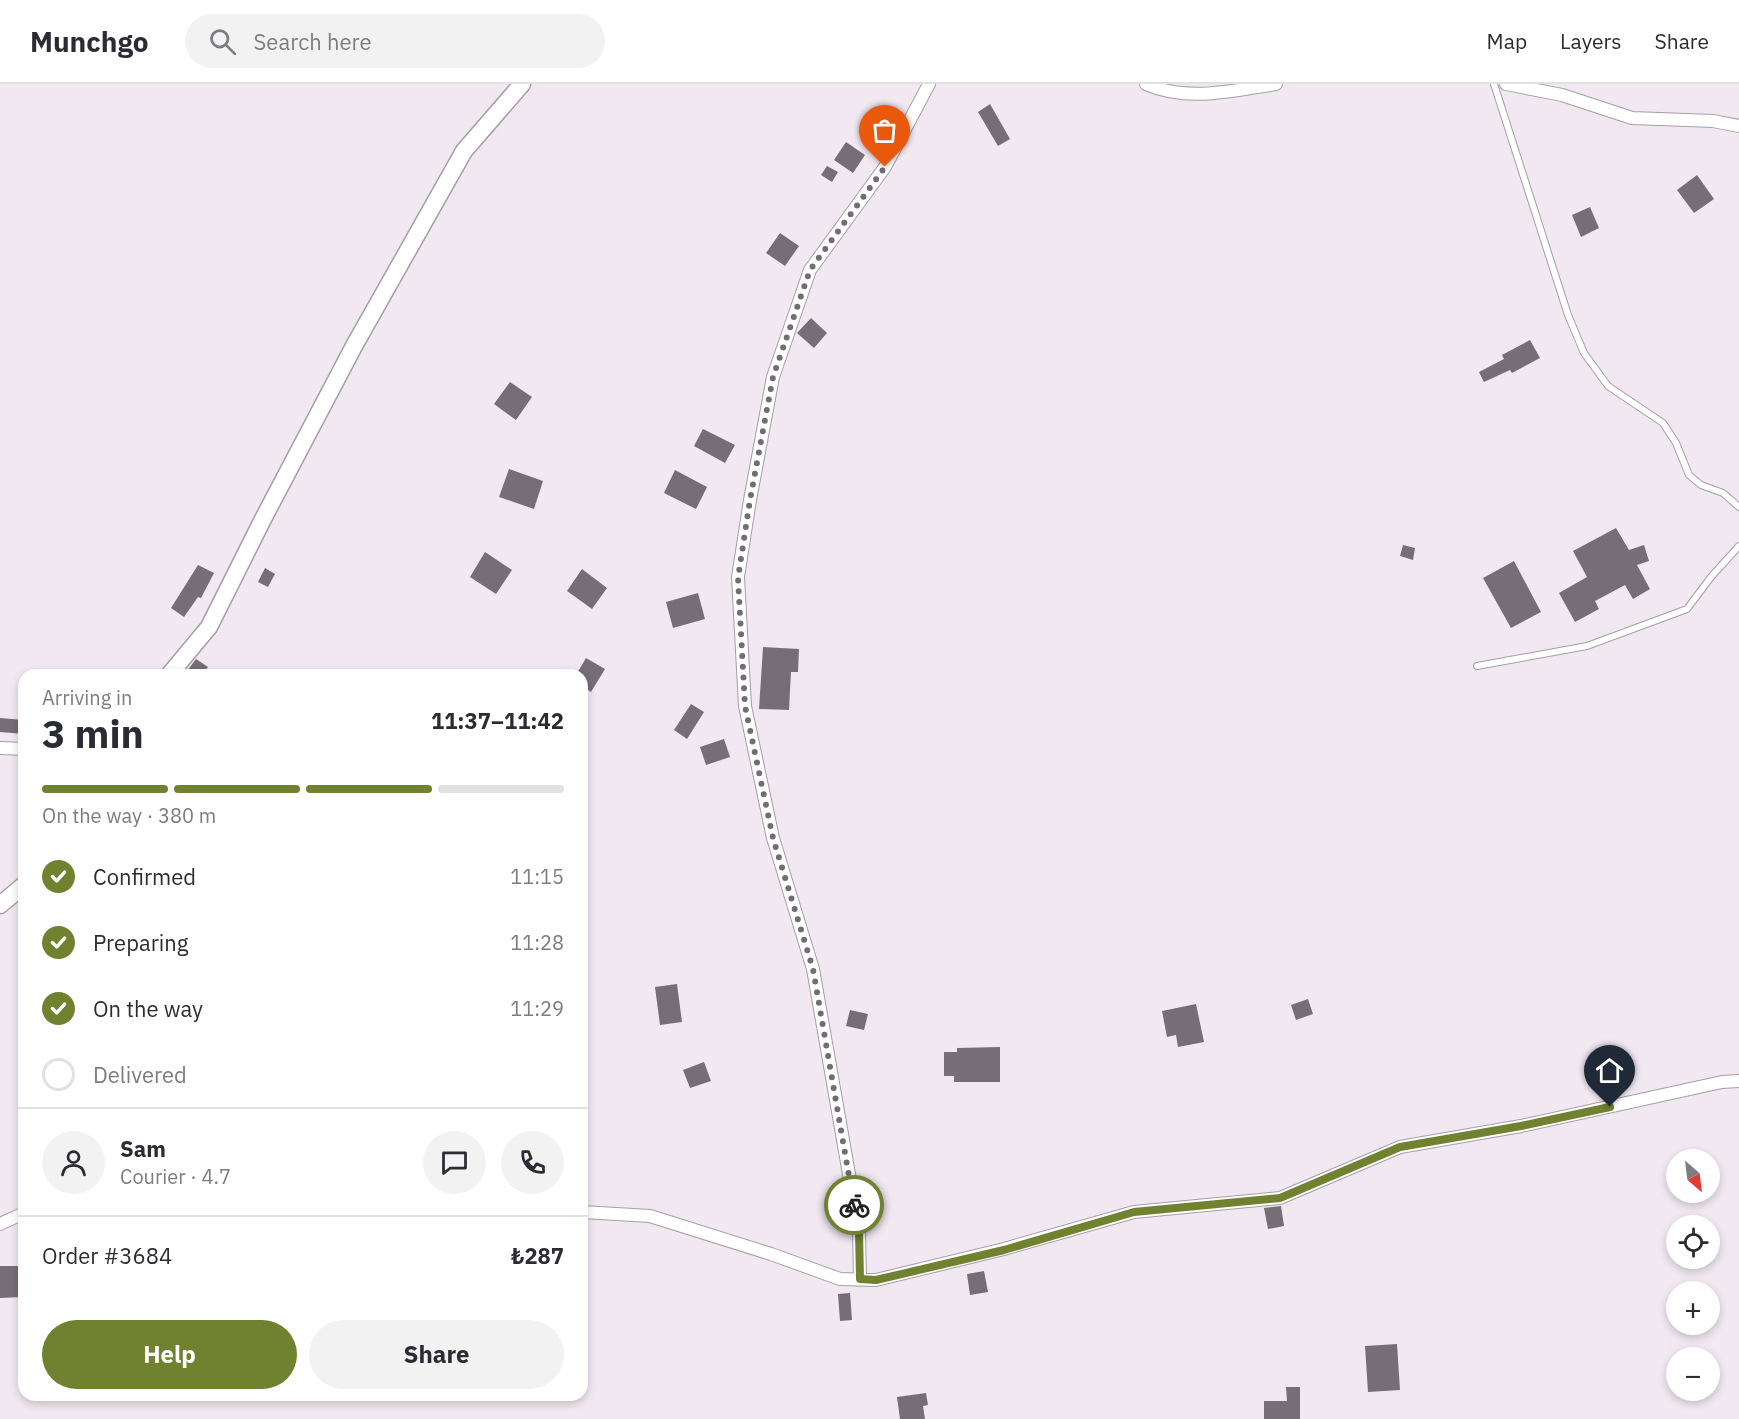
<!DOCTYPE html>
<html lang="en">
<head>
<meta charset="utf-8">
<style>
  body { margin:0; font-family:"IBM Plex Sans",sans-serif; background:#f2f2f3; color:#2b2b33; height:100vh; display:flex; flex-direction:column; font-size:22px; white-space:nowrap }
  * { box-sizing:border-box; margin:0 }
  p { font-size:20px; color:#7c7c81 }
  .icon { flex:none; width:33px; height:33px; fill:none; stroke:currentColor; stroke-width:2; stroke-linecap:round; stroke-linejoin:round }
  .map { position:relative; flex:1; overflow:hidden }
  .drawer { position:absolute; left:18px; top:585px; width:570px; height:732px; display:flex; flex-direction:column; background:#fff; border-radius:18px; box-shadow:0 3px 9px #0003 }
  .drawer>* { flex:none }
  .needle { width:39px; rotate:152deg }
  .controls { position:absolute; left:1666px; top:1065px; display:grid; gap:12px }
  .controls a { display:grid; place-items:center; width:54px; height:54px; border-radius:50%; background:#fff; box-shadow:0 3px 9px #0003; font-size:30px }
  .pin { position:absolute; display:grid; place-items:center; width:51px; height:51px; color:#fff; margin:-62px -26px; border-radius:50% 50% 50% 0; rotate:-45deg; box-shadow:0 0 6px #0007 }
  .pin .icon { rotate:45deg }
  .courier { position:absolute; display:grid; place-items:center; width:60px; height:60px; margin:-30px; border:4px solid #708130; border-radius:50%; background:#fff; color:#222; box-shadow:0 2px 8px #0007 }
  .head em { font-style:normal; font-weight:800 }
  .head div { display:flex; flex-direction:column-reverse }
  .head { display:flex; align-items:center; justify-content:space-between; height:102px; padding:0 24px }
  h1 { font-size:39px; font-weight:800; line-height:45px }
  .bar { display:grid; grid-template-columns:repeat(4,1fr); gap:9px 6px; align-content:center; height:72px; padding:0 24px }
  .bar i { height:8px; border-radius:4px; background:#e1e1e2 }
  .bar .current { background:#708130 }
  .bar p { grid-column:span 4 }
  .line { display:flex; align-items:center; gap:15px; padding:0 24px; border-top:2px solid #e1e1e2 }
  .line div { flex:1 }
  .round { display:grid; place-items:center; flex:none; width:63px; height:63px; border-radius:32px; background:#f2f2f3 }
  ol { padding:0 24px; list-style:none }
  li { display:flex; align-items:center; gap:18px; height:66px }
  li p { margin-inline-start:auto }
  li .icon { padding:6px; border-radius:50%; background:#708130; color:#fff; stroke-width:4 }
  li:last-child { color:#7c7c81 }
  li i { width:33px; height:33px; border:3px solid #e1e1e2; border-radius:50% }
  .button { display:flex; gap:12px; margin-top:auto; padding:12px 24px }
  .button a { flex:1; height:69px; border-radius:36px; background:#708130; color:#fff; font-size:24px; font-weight:800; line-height:69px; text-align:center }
  .button a+a { background:#f2f2f3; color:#2b2b33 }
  header { display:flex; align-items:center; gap:36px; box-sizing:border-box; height:84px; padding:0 30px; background:#fff; border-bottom:2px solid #e1e1e2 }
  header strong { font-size:28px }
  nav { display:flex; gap:33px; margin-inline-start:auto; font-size:21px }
  .search { width:420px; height:54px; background:#f2f2f3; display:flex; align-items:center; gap:15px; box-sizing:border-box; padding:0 21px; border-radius:33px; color:#7c7c81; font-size:22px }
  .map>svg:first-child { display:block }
  .building { fill:#766e76 }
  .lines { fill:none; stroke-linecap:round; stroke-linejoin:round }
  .service-casing { stroke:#a69ea6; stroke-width:8 }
  .minor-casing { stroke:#a69ea6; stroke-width:14 }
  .tertiary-casing { stroke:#a69ea6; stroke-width:19 }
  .service { stroke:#fff; stroke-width:6 }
  .minor { stroke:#fff; stroke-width:12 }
  .tertiary { stroke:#fff; stroke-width:16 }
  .done { stroke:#736d73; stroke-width:6; stroke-dasharray:0 10.8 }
  .route { stroke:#708130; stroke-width:8 }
</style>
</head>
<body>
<header>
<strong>Munchgo</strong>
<div class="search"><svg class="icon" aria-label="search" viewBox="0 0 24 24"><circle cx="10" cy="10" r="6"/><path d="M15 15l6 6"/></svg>Search here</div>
<nav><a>Map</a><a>Layers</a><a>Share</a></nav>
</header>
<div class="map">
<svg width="1739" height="1335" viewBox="0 0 1739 1335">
  <rect width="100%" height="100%" fill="#f1e8f1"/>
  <!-- building -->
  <path class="building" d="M990,20l20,35 -12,7 -20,-34z
    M846,58l19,13 -12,18 -19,-13z
    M827,82l11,6 -6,10 -11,-7z
    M1697,91l17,24 -20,14 -17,-23z
    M1590,123l9,21 -18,9 -9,-22z
    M780,149l19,13 -14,20 -19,-13z
    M811,234l16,15 -13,15 -17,-15z
    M1530,256l10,18 -28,15 -2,-3 -26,12 -5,-10 25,-13 -2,-4z
    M510,298l22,15 -16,23 -22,-16z
    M703,345l32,16 -10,18 -31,-17z
    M509,385l34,12 -9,28 -35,-12z
    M675,386l32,17 -11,22 -32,-16z
    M1616,444l13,22 15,-5 5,16 -12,4 13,24 -17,10 -8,-14 -30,16 4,8 -24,13 -16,-29 28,-16 -14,-26z
    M1403,461l12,3 -2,12 -13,-4z
    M485,468l27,18 -16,24 -26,-17z
    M1514,477l27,51 -30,16 -28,-50z
    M198,481l16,8 -13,25 -3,-1 -14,20 -13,-9z
    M265,484l10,6 -7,13 -10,-5z
    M582,485l25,19 -15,21 -25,-18z
    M698,509l7,26 -32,9 -7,-26z
    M763,563l36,2 -1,23h-7l-2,38 -30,-1z
    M586,574l19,11 -14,23 -9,-6v-11h-6z
    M196,575l12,8 -6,8h-18z
    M691,620l13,8 -17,27 -13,-9z
    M0,634l24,2v14l-24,-2z
    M724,655l6,18 -24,8 -6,-18z
    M677,900l5,38 -22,3 -5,-38z
    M1308,915l5,15 -17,6 -5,-15z
    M1196,920l8,38 -26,5 -2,-12 -9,2 -5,-26z
    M850,926l18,4 -4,16 -18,-4z
    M1000,963v35h-46v-6h-10v-24h13v-4z
    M704,978l7,19 -21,7 -7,-18z
    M1281,1122l3,20 -16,3 -4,-21z
    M0,1182h20l2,31 -22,1z
    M984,1187l4,21 -18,3 -3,-21z
    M850,1209l2,27 -12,1 -2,-27z
    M1397,1260l3,46 -32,2 -3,-46z
    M1286,1303h14v32h-36v-18h23z
    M926,1309l2,12 -5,1 2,13h-25l-3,-22z"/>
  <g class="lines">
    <defs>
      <path id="service" d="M1494,0l74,231 16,38 24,33 55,37 13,20 13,32 12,10 22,8 16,14
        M1477,582l110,-20 100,-37 24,-32 28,-31"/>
      <path id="minor" d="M1146,0c41,18 87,7 130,0
        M1506,0l56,11 70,23 81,3 26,5
        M0,664l24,1
        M582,1128l68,4 121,38 69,25 36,1 128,-31 130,-37 146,-14 120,-51 121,-21 201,-44 17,-1
        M0,1140l24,-11
        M860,1195l-1,-48 -46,-262 -40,-131 -28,-132 -7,-129 12,-77 23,-123 37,-107 75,-103 44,-83"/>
      <path id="tertiary" d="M169,591l40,-48 53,-106 92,-175 110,-195 58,-67
        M0,821l24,-20"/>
    </defs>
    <!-- service casing -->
    <use href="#service" class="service-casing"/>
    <!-- minor casing -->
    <use href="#minor" class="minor-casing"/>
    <!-- tertiary casing -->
    <use href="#tertiary" class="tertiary-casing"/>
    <!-- service -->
    <use href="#service" class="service"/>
    <!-- minor -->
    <use href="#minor" class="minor"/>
    <!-- tertiary -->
    <use href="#tertiary" class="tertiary"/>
  </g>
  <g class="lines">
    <!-- done -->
    <path class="done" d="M854,1121l-41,-236 -40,-131 -28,-132 -7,-128 12,-78 23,-123 37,-107 75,-103"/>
    <!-- route -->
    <path class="route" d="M854,1121l5,26 1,48 16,1 128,-30 130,-38 146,-14 120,-51 121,-21 89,-19"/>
  </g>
</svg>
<div class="controls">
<a><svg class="needle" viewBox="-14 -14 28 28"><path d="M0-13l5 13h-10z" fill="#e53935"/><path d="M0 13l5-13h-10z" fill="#7c7c81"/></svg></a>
<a><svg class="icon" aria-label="locate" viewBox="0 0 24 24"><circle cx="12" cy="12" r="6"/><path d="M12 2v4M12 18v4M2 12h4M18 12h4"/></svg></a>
<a>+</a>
<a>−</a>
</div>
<div class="pin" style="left:885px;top:83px;background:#ea580c"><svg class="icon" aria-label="bag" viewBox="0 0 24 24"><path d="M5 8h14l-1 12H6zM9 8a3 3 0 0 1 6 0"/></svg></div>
<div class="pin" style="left:1610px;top:1023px;background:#1f2937"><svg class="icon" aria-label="home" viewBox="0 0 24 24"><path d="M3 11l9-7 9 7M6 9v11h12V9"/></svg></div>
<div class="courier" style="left:854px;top:1121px"><svg class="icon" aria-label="bike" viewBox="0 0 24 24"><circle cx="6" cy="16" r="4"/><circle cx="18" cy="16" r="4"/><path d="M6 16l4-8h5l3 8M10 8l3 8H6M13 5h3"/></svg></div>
<section class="drawer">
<div class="head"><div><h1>3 min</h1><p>Arriving in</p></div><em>11:37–11:42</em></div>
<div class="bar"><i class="current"></i><i class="current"></i><i class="current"></i><i></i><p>On the way · 380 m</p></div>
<ol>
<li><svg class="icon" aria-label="check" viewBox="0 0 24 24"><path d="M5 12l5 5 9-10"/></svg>Confirmed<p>11:15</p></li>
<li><svg class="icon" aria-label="check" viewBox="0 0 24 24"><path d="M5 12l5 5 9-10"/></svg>Preparing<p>11:28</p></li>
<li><svg class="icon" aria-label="check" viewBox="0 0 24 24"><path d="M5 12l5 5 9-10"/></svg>On the way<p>11:29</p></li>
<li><i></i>Delivered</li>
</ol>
<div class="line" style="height:108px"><a class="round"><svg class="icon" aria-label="person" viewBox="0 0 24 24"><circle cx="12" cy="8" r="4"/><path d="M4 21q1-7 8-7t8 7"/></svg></a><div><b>Sam</b><p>Courier · 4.7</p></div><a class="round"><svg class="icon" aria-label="chat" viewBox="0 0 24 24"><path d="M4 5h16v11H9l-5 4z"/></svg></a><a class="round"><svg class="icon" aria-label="phone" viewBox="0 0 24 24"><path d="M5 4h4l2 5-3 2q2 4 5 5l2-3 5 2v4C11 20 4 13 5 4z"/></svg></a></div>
<div class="line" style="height:78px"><div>Order #3684</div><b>₺287</b></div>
<div class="button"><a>Help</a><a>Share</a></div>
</section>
</div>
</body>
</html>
